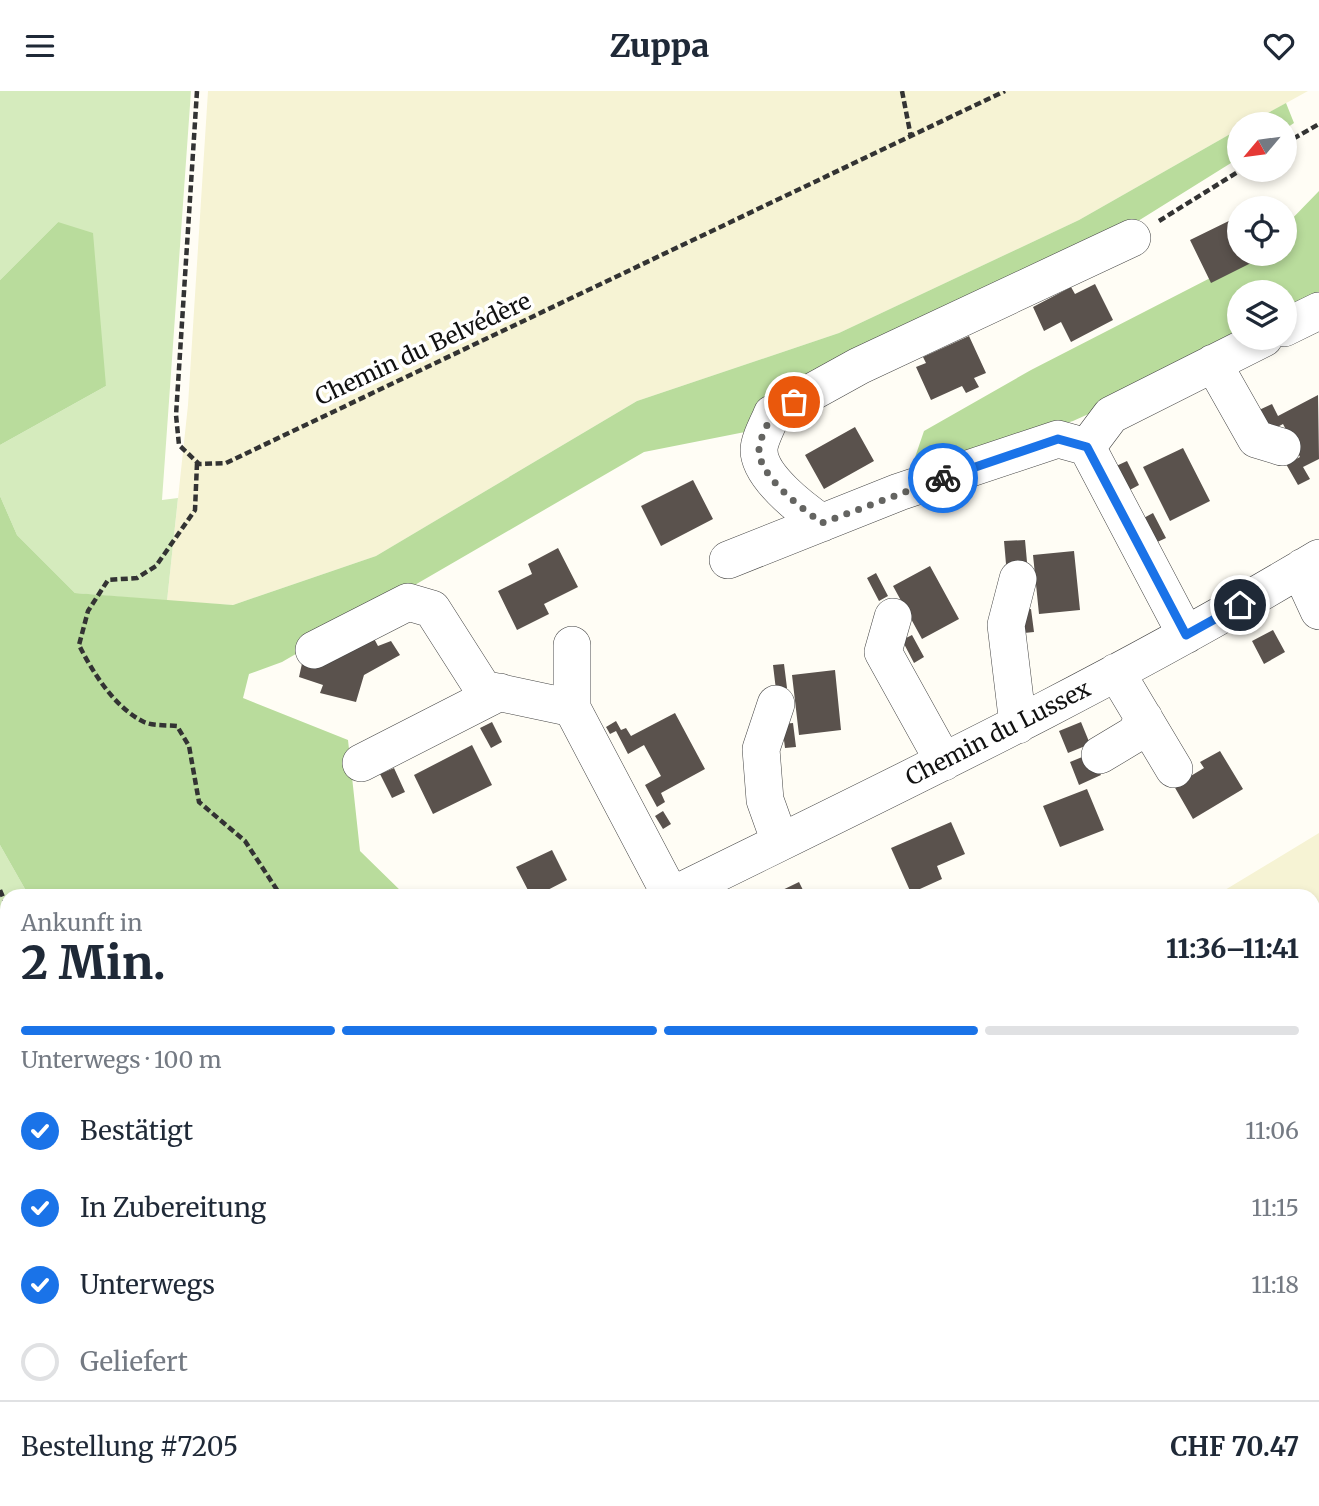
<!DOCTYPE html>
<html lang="de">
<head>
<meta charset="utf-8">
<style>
  body { margin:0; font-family:Merriweather,serif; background:#f6f6f7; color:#1f2937; height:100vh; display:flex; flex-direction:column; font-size:26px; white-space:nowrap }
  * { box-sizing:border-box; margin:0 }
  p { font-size:23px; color:#747a83 }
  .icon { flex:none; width:38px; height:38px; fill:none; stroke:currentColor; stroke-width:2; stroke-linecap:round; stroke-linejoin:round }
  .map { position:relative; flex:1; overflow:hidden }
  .sheet { position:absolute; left:0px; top:798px; width:1320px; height:618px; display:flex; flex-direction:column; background:#fff; border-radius:21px 21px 0 0; box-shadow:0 4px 10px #0003 }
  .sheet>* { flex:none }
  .needle { width:46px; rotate:241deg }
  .buttons { position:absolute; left:1227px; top:21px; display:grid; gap:14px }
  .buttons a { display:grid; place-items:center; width:70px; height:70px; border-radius:50%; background:#fff; box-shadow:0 4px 10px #0003; font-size:35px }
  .pin { position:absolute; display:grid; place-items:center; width:60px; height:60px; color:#fff; margin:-30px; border:4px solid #fff; border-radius:50%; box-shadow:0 2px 7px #0007 }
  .courier { position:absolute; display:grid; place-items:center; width:70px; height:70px; margin:-35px; border:5px solid #1a73e8; border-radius:50%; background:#fff; color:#222; box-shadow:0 2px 9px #0007 }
  .head em { font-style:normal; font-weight:800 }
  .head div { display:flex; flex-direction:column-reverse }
  .head { display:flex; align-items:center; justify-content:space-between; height:119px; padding:0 21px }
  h1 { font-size:46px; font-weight:800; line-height:52px }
  .bar { display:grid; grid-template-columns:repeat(4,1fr); gap:10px 7px; align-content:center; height:84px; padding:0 21px }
  .bar i { height:9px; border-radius:5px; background:#e0e1e3 }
  .bar .active { background:#1a73e8 }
  .bar p { grid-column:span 4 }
  .line { display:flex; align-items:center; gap:18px; padding:0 21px; border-top:2px solid #e0e1e3 }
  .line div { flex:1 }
  ol { padding:0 21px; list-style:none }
  li { display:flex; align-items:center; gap:21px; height:77px }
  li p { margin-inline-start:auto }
  li .icon { padding:7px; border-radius:50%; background:#1a73e8; color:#fff; stroke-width:4 }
  li:last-child { color:#747a83 }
  li i { width:38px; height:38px; border:4px solid #e0e1e3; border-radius:50% }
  header { display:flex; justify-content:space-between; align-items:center; height:91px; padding:0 21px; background:#fff; font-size:32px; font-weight:800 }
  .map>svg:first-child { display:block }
  .farmland { fill:#f6f3d4 }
  .green { fill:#d5ebbd }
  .forest { fill:#b9dc9c }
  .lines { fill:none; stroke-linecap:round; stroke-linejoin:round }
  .stream { stroke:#3f96cf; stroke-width:8 }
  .building { fill:#5a524d }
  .minor-casing { stroke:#444; stroke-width:38 }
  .path { stroke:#333; stroke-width:4.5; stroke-dasharray:7 3.5; stroke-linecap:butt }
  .minor { stroke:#fff; stroke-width:37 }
  .done { stroke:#646461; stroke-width:7; stroke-dasharray:0 12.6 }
  .route { stroke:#1a73e8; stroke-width:9 }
  .labels { text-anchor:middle; stroke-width:7; stroke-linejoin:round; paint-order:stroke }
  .street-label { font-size:23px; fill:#111; stroke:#fff }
</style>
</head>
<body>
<header><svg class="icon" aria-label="menu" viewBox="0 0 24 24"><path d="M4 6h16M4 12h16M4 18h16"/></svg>Zuppa<svg class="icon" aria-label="heart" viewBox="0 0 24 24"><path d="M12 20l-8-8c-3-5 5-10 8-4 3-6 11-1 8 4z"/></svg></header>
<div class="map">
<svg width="1319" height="1415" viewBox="0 0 1319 1415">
  <rect width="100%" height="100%" fill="#fffdf5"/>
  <!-- farmland -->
  <path class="farmland" d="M208,0h1100l-60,33h-9v5l-160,91 -240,113 -202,68 -261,155 -143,49 -66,-4 21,-196z
    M1319,742v597l-6,1 -1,-535h-97z
    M589,1409h221l-46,6h-155z"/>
  <!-- green -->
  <path class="green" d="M0,0h191l-29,409 16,-2 -11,103 -92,-8 -58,-58 -17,-39v-51l106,-59 -48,-164 -58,58z
    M0,754l29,51h-22v157l-7,-9z"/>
  <!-- forest -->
  <path class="forest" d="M1286,12l8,20 -9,6 -1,-5h-36z
    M1239,38v29l-117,73 -377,201 -101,20 -362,210 -33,12 -6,24 105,42 12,111 46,45h-377l-29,-51v-349l17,39 58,58 158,12 143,-49 261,-155 202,-68 240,-113z
    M1319,100v119l-34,15 -1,-33h-45v46h18l-184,83 -163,51 14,-41 107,-61 226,-116h27l1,-28z
    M58,131l35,11 13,153 -106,59v-165z
    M1319,1339v76h-555l46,-6h502l1,-69z
    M420,1409h169l20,6h-187z"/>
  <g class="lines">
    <!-- stream -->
    <path class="stream" d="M479,1409l2,6"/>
  </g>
  <!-- building -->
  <path class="building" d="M1239,125v38h10l4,8 -42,21 -21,-43z
    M1095,193l18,36 -42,22 -10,-20 -17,9 -11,-24 38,-20 4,7z
    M969,245l17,37 -12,5 5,9 -13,6 -4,-7 -31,14 -15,-33 10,-4 -3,-6z
    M1318,304l1,64 -16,8 7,12 -12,6 -12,-21 14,-7 -17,-33 -13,7 -11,-21 13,-6 6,12z
    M855,336l19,34 -50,28 -19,-34z
    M1183,357l27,53 -40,20 -27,-54z
    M1127,370l12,24 -13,7 -12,-25z
    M693,389l20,39 -52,27 -20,-40z
    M1153,422l13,25 -13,6 -13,-24z
    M1025,449l2,22 -21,2 -2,-23z
    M558,457l20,39 -34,17 5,10 -32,16 -19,-39 34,-17 -4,-10z
    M1074,460l6,59 -41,4 -6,-59z
    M930,475l29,53 -37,20 -29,-53z
    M876,482l12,23 -9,5 -12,-23z
    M1031,518l3,23 -10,1 -2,-23z
    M1273,539l12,22 -21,12 -12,-23z
    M370,540l8,15 13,-5 9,14 -36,20 -8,27 -36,-9 3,-8 -24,-8 4,-18 23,6 5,-11z
    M912,544l12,22 -10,6 -12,-23z
    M784,573l3,24 -11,2 -3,-25z
    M835,579l6,60 -42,5 -7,-60z
    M675,622l30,56 -44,24 4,9 -8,5 -12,-22 16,-9 -17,-31 -16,9 -12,-23 -6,3 -4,-7 10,-6 5,9 5,-2 5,8z
    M492,631l10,20 -11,6 -11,-20z
    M1081,631l9,22 -22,9 -9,-22z
    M793,632l3,24 -11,1 -3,-24z
    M472,654l20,40 -59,29 -19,-39z
    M1220,660l23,38 -50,30 -19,-33 30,-18 -4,-6z
    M1092,662l9,22 -22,10 -9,-23z
    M394,677l11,24 -13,6 -12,-24z
    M1087,698l17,41 -44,17 -17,-41z
    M663,720l8,13 -8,5 -8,-13z
    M951,731l14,32 -28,12 5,13 -31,14 -20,-45z
    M552,759l15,30 -31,16h-5l-15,-29z
    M799,791l7,14h-36z
    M6,1100l1,17 -7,3v-16z
    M0,1124l3,8 4,-2v31l-7,3z
    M7,1243v52l-7,-11v-37z
    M54,1409h29l2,2 -5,4h-22z"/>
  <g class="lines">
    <defs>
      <path id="minor" d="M1284,237l35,-17
        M1213,272l43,76 26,8
        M822,432c-20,-14 -63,-46 -63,-73 0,-10 9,-26 13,-36l87,-48 273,-128
        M728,469l171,-68 159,-53 29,8
        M1303,476l4,18 12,26
        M1018,488l-12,46 12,100
        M893,526l-10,35 61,110
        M1186,544l-99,-188 24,-32 153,-77
        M572,554v63
        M314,559l94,-48 24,7 51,80 89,19 99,188
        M1116,581l58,97
        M776,613l-15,45 4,51 15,42
        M1100,664l35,-21 9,-16
        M361,672l139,-71
        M671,805c219,-108 439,-212 648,-338
        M1312,1076l7,-2
        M0,1371l7,10
        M28,1409l5,6
        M156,1415l7,-6"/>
    </defs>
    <!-- minor casing -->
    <use href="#minor" class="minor-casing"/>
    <!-- path -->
    <path class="path" d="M197,0l-21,324 3,30 20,19 27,-1 779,-372
      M902,0l9,46
      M1284,53l35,-20
      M1159,130l82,-51
      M197,372l-2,47 -39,56 -19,12 -29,2 -20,31 -9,34c14,28 36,63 65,77 8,4 23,3 33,4l12,20 10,56 46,39 36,55
      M0,799l7,17"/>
    <!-- minor -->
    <use href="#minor" class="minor"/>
  </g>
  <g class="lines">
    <!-- done -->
    <path class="done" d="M794,311l-22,12c-4,10 -13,26 -13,36 0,27 43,58 63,73l121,-45"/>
    <!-- route -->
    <path class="route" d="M943,387l115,-39 29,8 99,188 54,-30"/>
  </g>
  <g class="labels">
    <!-- street labels -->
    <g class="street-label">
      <text transform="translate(423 258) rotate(-25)" y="8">Chemin du Belvédère</text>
      <text transform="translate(998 642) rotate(-27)" y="8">Chemin du Lussex</text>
    </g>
  </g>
</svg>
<div class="buttons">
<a><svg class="needle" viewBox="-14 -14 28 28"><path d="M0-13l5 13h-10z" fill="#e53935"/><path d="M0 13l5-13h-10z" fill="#747a83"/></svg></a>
<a><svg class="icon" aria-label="locate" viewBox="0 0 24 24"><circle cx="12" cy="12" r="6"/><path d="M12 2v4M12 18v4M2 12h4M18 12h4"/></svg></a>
<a><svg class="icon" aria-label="layers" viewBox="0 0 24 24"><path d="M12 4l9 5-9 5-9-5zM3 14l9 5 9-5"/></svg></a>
</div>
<div class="pin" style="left:794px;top:311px;background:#ea580c"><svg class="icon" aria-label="bag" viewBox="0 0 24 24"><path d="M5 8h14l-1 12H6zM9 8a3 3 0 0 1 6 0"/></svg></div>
<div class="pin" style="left:1240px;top:514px;background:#1f2937"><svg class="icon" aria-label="home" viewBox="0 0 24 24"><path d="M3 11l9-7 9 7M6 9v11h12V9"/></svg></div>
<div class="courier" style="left:943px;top:387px"><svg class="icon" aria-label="bike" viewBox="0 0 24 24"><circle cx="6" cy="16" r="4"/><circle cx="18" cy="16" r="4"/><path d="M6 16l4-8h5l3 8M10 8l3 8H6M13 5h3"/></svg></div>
<section class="sheet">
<div class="head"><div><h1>2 Min.</h1><p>Ankunft in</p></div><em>11:36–11:41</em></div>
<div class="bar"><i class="active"></i><i class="active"></i><i class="active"></i><i></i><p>Unterwegs · 100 m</p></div>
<ol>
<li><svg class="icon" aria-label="check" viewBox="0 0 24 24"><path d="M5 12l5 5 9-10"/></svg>Bestätigt<p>11:06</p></li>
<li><svg class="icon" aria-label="check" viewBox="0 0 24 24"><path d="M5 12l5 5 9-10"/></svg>In Zubereitung<p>11:15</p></li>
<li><svg class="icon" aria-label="check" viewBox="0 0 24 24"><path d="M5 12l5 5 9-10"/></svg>Unterwegs<p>11:18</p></li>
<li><i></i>Geliefert</li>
</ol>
<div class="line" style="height:91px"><div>Bestellung #7205</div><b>CHF 70.47</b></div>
</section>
</div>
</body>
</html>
